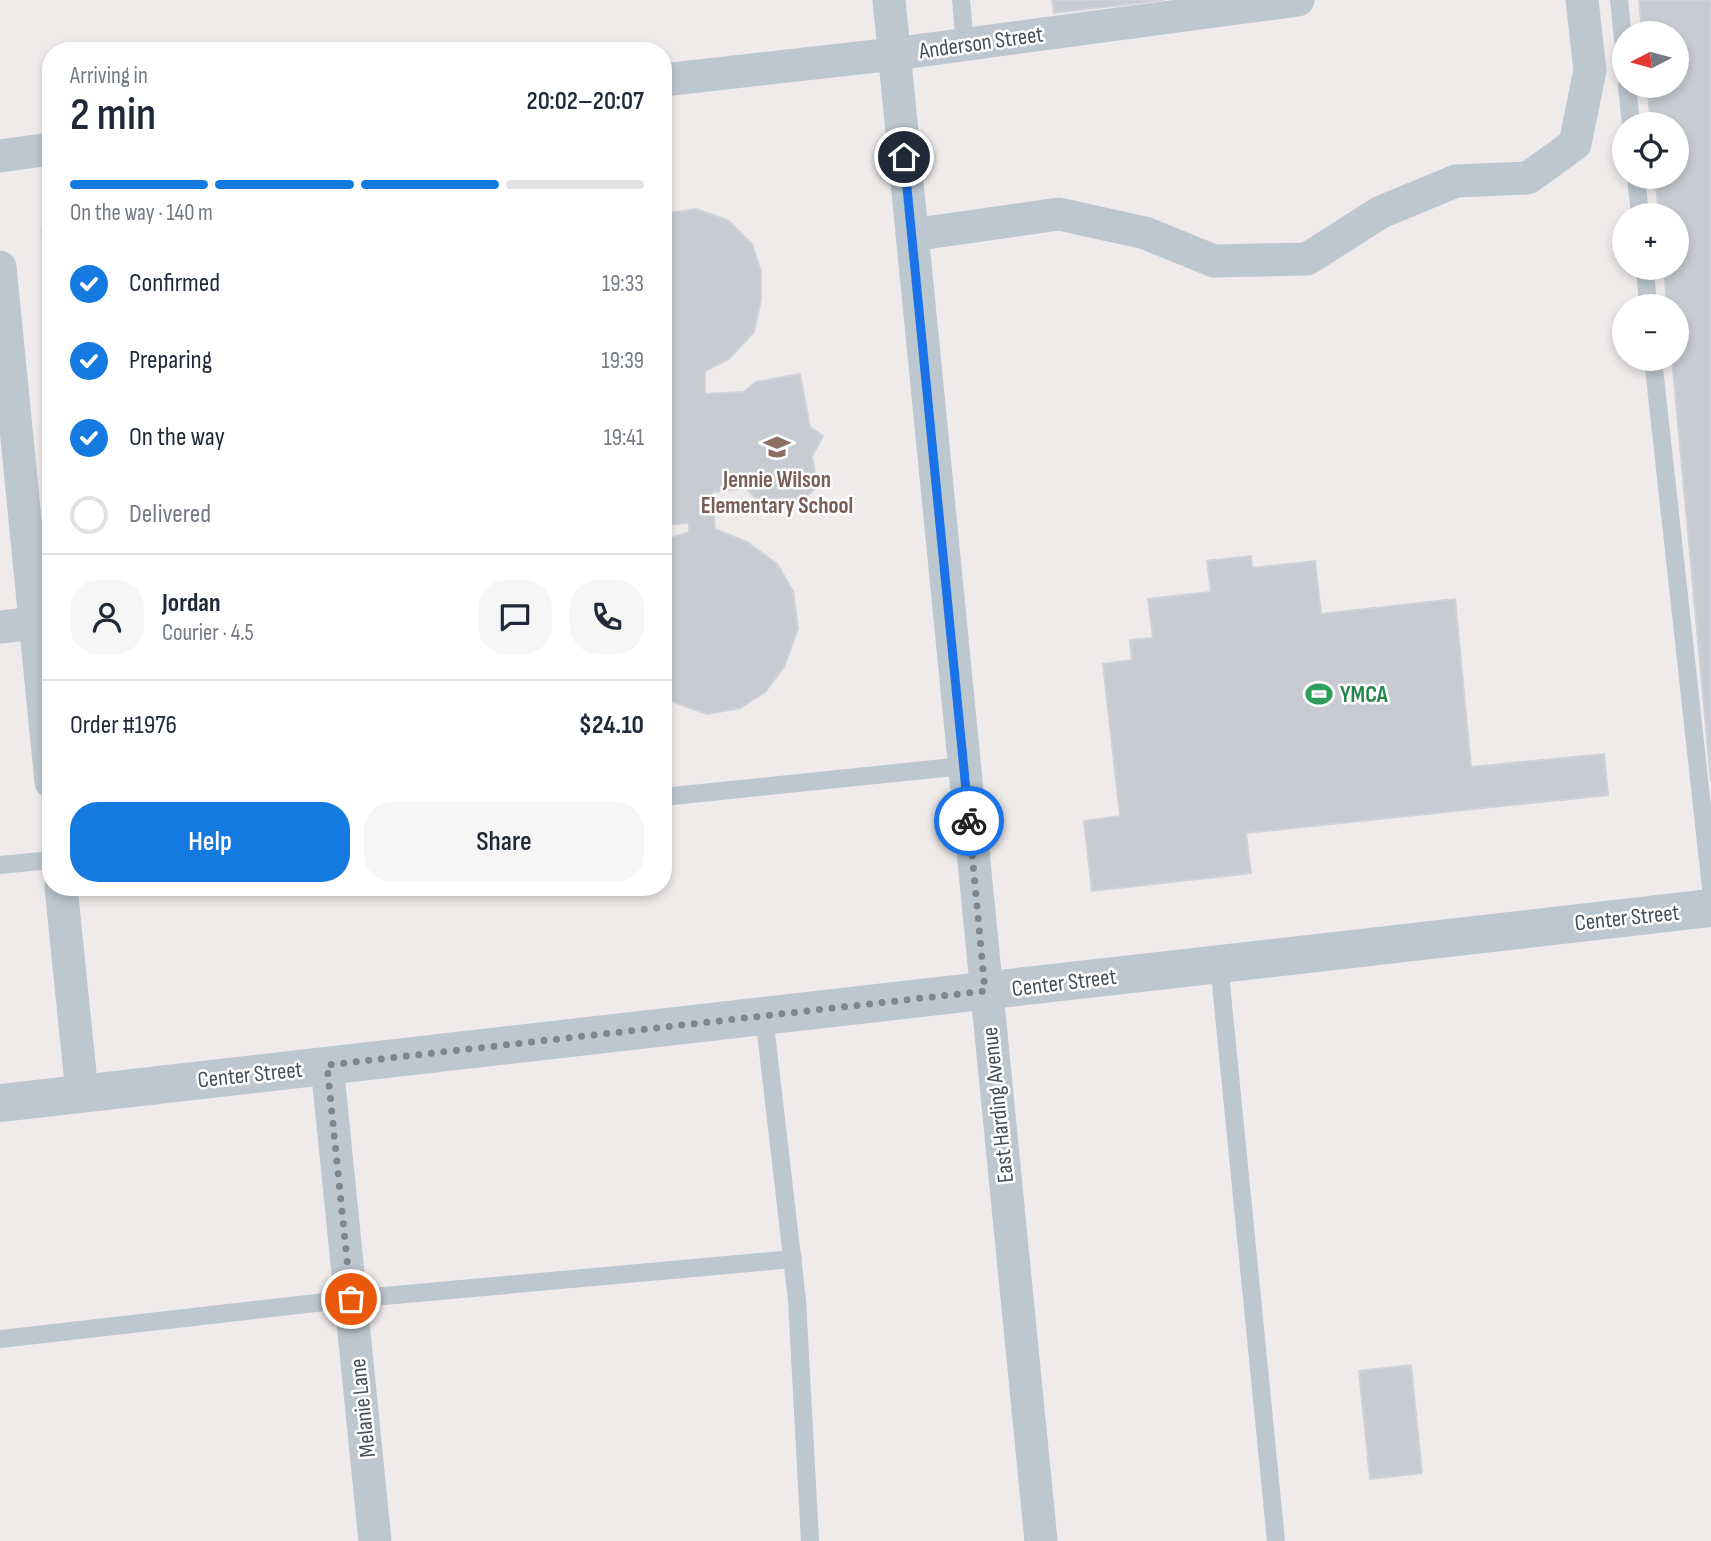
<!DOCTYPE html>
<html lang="en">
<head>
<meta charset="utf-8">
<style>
  body { margin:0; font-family:"Sofia Sans Condensed",sans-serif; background:#f6f6f7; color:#1f2937; height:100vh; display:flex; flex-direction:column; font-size:26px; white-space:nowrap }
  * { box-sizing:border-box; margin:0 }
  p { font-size:23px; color:#747a83 }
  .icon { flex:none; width:38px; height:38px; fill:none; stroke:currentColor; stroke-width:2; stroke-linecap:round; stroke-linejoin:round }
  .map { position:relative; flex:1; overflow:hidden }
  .sheet { position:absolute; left:42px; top:42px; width:630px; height:854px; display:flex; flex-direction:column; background:#fff; border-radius:28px; box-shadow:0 4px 10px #0003 }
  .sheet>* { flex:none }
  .needle { width:46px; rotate:264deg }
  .fabs { position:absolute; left:1612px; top:21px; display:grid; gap:14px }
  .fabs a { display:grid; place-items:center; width:77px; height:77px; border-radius:50%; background:#fff; box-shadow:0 4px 10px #0003; font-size:35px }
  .pin { position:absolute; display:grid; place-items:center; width:60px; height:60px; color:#fff; margin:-30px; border:4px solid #fff; border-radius:50%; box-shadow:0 2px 7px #0007 }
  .courier { position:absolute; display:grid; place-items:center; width:70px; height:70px; margin:-35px; border:5px solid #1a73e8; border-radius:50%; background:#fff; color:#222; box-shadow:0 2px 9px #0007 }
  .head em { font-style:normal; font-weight:600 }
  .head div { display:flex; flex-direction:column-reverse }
  .head { display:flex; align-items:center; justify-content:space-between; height:119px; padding:0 28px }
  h1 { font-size:46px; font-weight:600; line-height:52px }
  .bar { display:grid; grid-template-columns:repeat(4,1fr); gap:10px 7px; align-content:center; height:84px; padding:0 28px }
  .bar i { height:9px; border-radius:5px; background:#e0e1e3 }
  .bar .on { background:#147ae0 }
  .bar p { grid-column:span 4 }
  .line { display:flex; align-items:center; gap:18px; padding:0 28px; border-top:2px solid #e0e1e3 }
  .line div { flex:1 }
  .round { display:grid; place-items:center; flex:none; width:74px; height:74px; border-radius:28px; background:#f6f6f7 }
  ol { padding:0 28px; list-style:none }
  li { display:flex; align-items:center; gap:21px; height:77px }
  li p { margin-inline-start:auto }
  li .icon { padding:7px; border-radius:50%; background:#147ae0; color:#fff; stroke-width:4 }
  li:last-child { color:#747a83 }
  li i { width:38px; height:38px; border:4px solid #e0e1e3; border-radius:50% }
  .action { display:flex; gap:14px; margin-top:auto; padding:14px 28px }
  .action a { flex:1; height:80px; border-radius:28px; background:#147ae0; color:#fff; font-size:28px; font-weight:600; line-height:80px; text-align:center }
  .action a+a { background:#f6f6f7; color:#1f2937 }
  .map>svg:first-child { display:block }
  .green { fill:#b7efc9 }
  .building { fill:#c8cbd1; stroke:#cfd2d8; stroke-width:2 }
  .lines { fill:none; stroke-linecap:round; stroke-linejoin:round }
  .service { stroke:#bcc7cf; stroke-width:18 }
  .minor { stroke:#bcc7cf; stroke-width:33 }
  .tertiary { stroke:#bcc7cf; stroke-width:38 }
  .done { stroke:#80868c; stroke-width:7; stroke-dasharray:0 12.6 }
  .route { stroke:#1a73e8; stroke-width:9 }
  .labels { text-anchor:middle; stroke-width:5; stroke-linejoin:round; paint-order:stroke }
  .street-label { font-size:23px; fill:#445059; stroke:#fff }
  .education-label { font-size:23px; font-weight:bold; fill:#785e54; stroke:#fff }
  .leisure-label { font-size:23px; font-weight:bold; fill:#27864d; stroke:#fff; text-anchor:start }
</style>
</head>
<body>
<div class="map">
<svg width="1711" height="1541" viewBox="0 0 1711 1541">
  <rect width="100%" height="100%" fill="#efebeb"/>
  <!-- green -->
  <path class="green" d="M51,228v106l-10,-105z"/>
  <!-- building -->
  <path class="building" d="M1052,0h112l-110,13z
    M1639,0h72v782l-39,-423h4v-53h-9l-3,-38h12v-53h-17l-4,-38h21v-53h-25l-4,-38h29v-53h-34z
    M696,209l32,11 24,24 9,28v28l-7,32 -25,27 -24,12v23l39,-2 12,-10 44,-8 10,53 13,9 -11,20 5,31 -17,15 -36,5 -18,-19 -34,4 3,37 32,13 30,22 16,27 5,38 -14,38 -19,25 -25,16 -33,6 -44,-16v-157l26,-9v-9l-26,2v-311z
    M1251,556l1,12 63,-7 6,53 134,-15 16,168 133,-13 4,41 -362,38 5,40 -159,18 -8,-70 36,-5 -17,-152 29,-4 -2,-20 23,-2 -5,-39 63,-7 -4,-31z
    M1411,1365l11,108 -52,6 -11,-108z"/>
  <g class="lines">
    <!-- service -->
    <path class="service" d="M961,0l4,44
      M1619,0l5,49
      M1627,86l4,38
      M1636,177l4,38
      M1645,268l3,38
      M1653,359l58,529
      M663,797l300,-31
      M0,865l51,-5
      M1219,964l57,577
      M764,1016l33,284 13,241
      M0,1339l351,-40 442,-40"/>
    <!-- minor -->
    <path class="minor" d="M889,0l152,1541
      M663,80l231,-26 404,-54
      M0,156l51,-7
      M912,235l147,-21 86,19 69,28 93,-2 74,-47 75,-31 72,-3 47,-34 15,-74 -8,-70
      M0,267l51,515
      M0,627l35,-4
      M61,887l21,206
      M327,1065l48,476"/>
    <!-- tertiary -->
    <path class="tertiary" d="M0,1103l1711,-195"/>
  </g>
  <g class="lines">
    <!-- done -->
    <path class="done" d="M351,1299l-24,-234 658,-74 -16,-170"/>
    <!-- route -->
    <path class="route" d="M904,157l65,664"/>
  </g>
  <!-- icons -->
  <defs>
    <symbol id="school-bare" viewBox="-9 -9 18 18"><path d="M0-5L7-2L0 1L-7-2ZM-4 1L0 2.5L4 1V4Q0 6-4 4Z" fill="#8d6e63" stroke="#fff" stroke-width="2.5" paint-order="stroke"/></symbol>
    <symbol id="stadium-bare" viewBox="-9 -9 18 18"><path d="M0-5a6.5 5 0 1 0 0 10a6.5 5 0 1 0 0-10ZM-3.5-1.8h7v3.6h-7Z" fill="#2e9e5b" stroke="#fff" stroke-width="2.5" paint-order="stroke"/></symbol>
  </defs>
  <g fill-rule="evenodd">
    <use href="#school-bare" x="758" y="428" width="38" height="38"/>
    <use href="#stadium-bare" x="1300" y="675" width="38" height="38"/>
  </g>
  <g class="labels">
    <!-- street labels -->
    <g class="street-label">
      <text transform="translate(981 42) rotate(-8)" y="8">Anderson Street</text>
      <text transform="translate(1627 917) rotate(-6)" y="8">Center Street</text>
      <text transform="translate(1064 982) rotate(-7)" y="8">Center Street</text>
      <text transform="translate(250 1074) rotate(-6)" y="8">Center Street</text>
      <text transform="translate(997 1105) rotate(-96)" y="8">East Harding Avenue</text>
      <text transform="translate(362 1408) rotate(-96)" y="8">Melanie Lane</text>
    </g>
    <!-- education labels -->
    <g class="education-label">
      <text x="777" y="487">Jennie Wilson<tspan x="777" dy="26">Elementary School</tspan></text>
    </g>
    <!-- leisure labels -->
    <g class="leisure-label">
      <text x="1340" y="702">YMCA</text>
    </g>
  </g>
</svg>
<div class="fabs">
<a><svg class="needle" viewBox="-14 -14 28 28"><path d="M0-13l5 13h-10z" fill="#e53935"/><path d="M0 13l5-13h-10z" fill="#747a83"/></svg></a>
<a><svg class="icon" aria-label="locate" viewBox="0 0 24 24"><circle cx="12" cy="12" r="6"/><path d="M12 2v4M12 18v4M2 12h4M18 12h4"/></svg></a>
<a>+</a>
<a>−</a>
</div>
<div class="pin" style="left:351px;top:1299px;background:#ea580c"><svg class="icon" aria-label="bag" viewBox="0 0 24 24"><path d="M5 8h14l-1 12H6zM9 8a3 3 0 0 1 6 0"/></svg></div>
<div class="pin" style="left:904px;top:157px;background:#1f2937"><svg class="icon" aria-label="home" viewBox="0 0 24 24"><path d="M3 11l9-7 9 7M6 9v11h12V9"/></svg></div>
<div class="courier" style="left:969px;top:821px"><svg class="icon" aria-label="bike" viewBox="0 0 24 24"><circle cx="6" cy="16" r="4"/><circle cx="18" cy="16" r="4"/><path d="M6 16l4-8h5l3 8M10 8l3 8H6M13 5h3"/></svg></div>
<section class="sheet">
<div class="head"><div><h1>2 min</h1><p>Arriving in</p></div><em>20:02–20:07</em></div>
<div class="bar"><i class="on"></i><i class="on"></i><i class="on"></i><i></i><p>On the way · 140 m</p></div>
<ol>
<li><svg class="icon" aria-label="check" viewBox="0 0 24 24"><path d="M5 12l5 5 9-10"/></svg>Confirmed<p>19:33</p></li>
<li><svg class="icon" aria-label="check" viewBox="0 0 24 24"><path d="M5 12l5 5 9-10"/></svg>Preparing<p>19:39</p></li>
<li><svg class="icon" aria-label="check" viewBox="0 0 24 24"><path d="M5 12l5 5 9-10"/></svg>On the way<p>19:41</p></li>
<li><i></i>Delivered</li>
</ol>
<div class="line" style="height:126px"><a class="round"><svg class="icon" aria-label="person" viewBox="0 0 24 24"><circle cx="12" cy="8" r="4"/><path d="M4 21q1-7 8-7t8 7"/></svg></a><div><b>Jordan</b><p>Courier · 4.5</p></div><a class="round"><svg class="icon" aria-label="chat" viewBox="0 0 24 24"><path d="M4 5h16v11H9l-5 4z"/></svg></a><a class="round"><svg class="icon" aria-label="phone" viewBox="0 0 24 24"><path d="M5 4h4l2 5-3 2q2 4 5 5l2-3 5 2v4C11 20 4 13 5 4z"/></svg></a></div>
<div class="line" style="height:91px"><div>Order #1976</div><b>$24.10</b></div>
<div class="action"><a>Help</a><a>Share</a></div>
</section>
</div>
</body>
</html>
